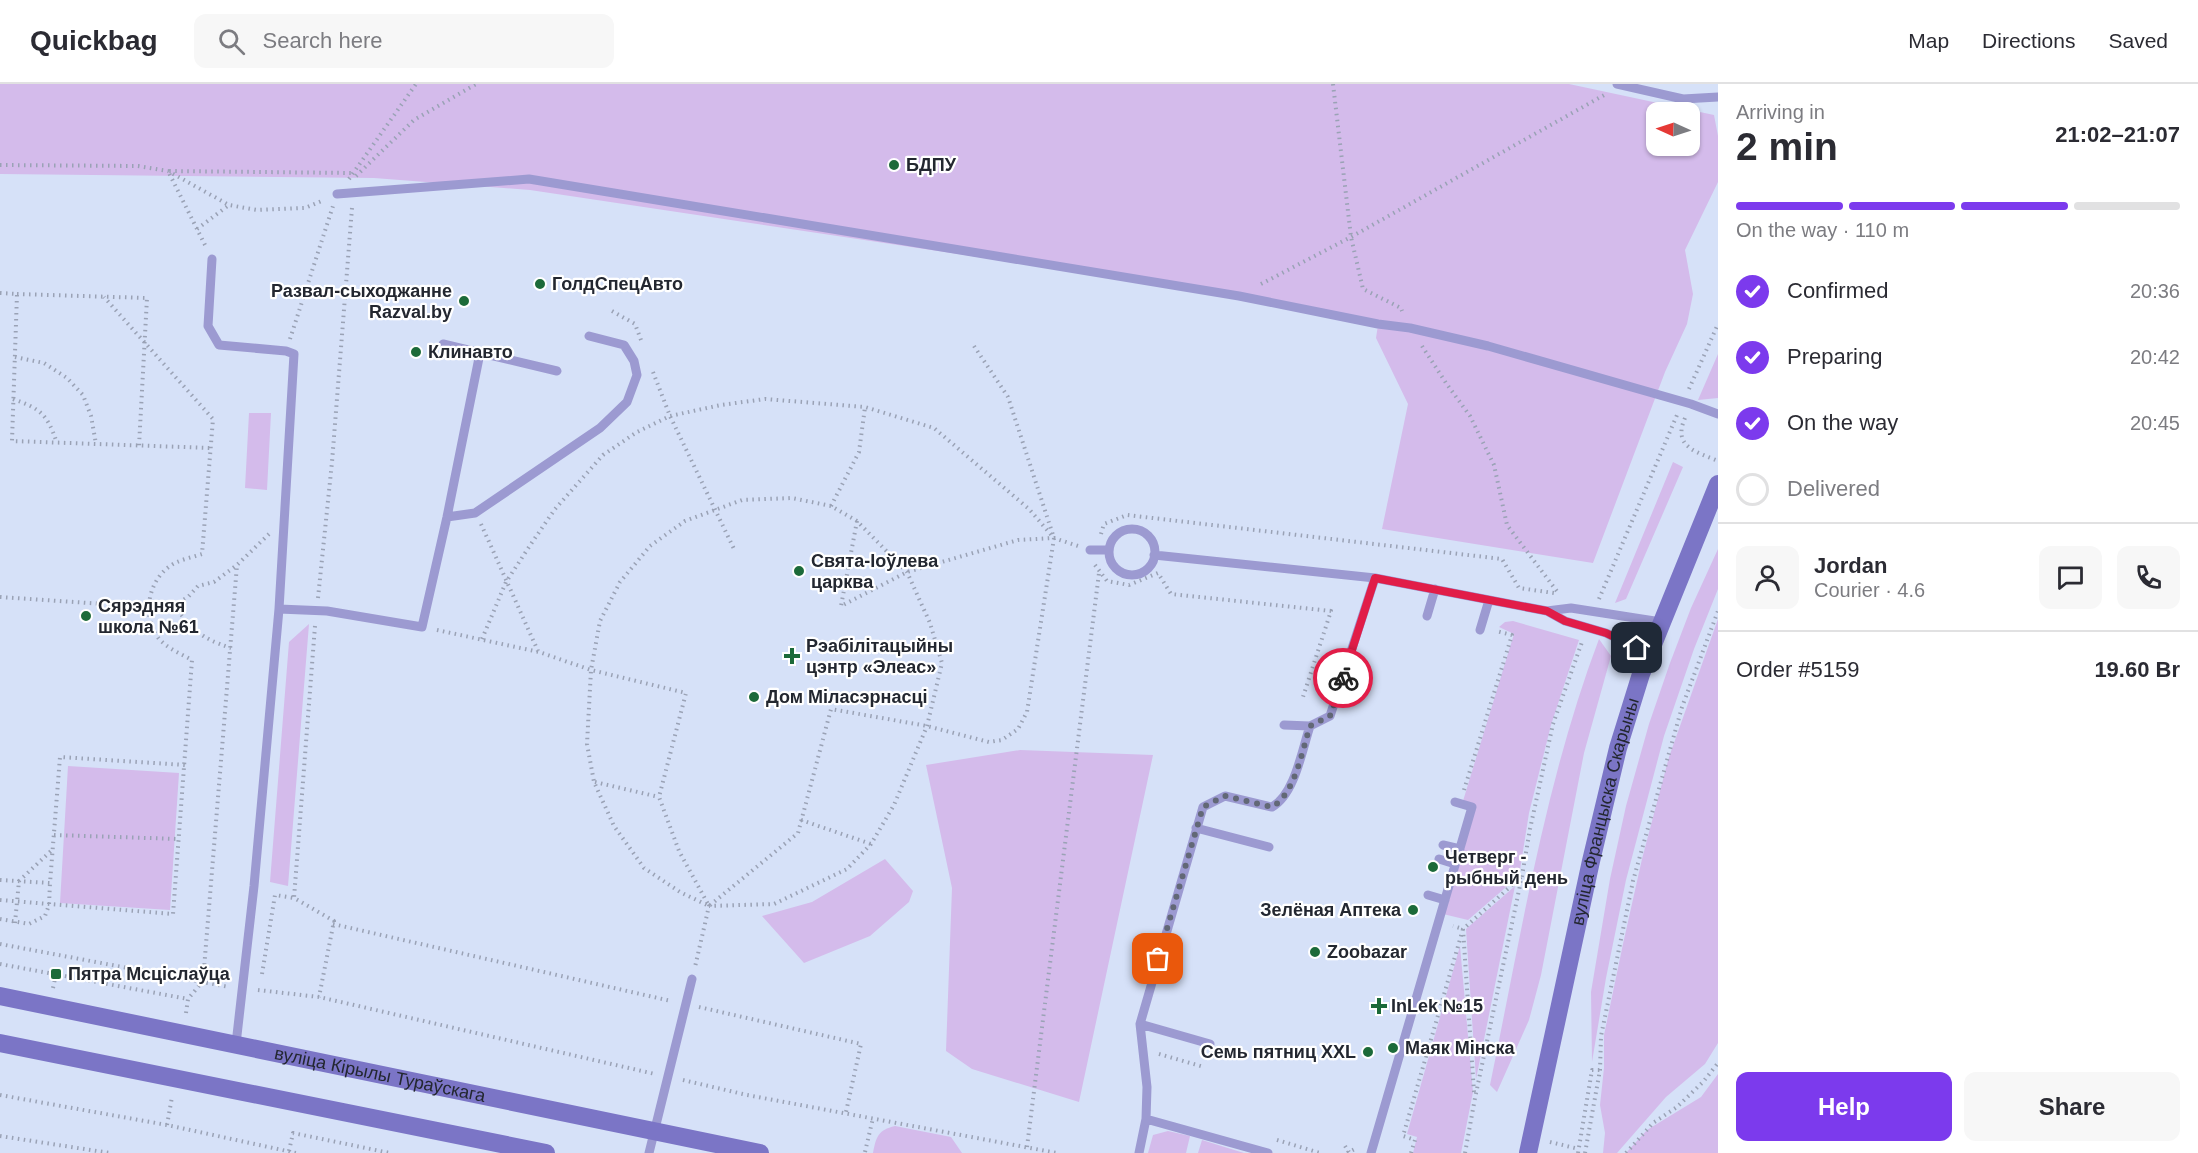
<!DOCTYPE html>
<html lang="en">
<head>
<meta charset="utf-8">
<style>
  body { margin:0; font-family:Arial,sans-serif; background:#f7f7f7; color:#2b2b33; height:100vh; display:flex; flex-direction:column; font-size:22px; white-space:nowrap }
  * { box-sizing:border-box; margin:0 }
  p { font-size:20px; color:#7c7c81 }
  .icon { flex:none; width:33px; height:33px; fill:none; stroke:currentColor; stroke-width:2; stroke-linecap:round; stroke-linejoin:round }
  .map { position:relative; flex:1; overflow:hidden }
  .drawer { display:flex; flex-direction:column; background:#fff; width:480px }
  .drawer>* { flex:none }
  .needle { width:39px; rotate:273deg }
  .buttons { position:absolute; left:1646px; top:18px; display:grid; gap:12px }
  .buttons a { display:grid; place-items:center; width:54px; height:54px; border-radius:12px; background:#fff; box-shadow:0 2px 4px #0004; font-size:30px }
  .pin { position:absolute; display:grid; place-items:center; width:51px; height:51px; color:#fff; margin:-26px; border-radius:12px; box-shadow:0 3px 9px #0006 }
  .courier { position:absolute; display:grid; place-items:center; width:60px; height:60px; margin:-30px; border:4px solid #e11d48; border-radius:50%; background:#fff; color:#222; box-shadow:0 2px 8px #0007 }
  .headline em { font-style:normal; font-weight:700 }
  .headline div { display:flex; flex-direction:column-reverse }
  .headline { display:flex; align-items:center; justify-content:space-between; height:102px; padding:0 18px }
  h1 { font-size:39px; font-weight:700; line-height:45px }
  .bar { display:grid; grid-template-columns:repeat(4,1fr); gap:9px 6px; align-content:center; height:72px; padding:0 18px }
  .bar i { height:8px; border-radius:4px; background:#e1e1e2 }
  .bar .selected { background:#7c3aed }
  .bar p { grid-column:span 4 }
  .line { display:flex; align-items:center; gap:15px; padding:0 18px; border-top:2px solid #e1e1e2 }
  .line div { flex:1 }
  .round { display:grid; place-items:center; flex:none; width:63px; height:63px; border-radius:12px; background:#f7f7f7 }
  ol { padding:0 18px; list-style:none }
  li { display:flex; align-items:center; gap:18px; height:66px }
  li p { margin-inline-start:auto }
  li .icon { padding:6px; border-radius:50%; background:#7c3aed; color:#fff; stroke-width:4 }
  li:last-child { color:#7c7c81 }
  li i { width:33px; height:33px; border:3px solid #e1e1e2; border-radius:50% }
  .primary-button { display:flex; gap:12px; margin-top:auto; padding:12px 18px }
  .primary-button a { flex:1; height:69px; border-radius:12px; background:#7c3aed; color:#fff; font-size:24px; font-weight:700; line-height:69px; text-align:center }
  .primary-button a+a { background:#f7f7f7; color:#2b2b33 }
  header { display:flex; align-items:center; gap:36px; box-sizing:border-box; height:84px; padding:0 30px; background:#fff; border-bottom:2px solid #e1e1e2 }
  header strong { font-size:28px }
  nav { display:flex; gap:33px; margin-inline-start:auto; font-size:21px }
  .search { width:420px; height:54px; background:#f7f7f7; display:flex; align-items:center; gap:15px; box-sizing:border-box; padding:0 21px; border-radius:12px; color:#7c7c81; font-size:22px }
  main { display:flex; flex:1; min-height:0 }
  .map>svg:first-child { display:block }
  .green { fill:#d4bbeb; fill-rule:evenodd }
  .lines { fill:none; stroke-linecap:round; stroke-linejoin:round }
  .path { stroke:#9aa2b5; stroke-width:4; stroke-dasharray:1.5 4.5; stroke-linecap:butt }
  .lane { stroke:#9c9ad1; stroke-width:9 }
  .secondary { stroke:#7b75c6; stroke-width:18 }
  .done { stroke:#626876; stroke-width:6; stroke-dasharray:0 10.8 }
  .route { stroke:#e11d48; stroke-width:8 }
  .poi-dot { fill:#1c6a39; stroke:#fff; stroke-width:2 }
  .labels { text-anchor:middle; stroke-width:4.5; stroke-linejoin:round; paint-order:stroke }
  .poi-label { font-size:18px; font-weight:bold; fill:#232730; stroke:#fff; text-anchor:start }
  .street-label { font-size:18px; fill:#232730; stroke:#fff }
</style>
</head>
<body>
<header>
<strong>Quickbag</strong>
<div class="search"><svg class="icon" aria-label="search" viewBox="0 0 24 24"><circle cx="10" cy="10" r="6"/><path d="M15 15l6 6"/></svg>Search here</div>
<nav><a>Map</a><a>Directions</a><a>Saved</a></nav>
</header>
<main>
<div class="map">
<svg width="1718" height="1069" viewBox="0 0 1718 1069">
  <rect width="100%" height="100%" fill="#d6e1f8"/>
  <!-- green -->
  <path class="green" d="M0,0h1569l145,31 4,21v46l-33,68 8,44 -6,30 -22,48 -72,191 -211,-34 26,-125 -32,-66 2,-13 -139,-29 -709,-106 -156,-12 -374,-4zM1656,28h33v34h-33z
    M1718,270v44l-20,2z
    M249,329h22l-4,77 -22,-2z
    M1673,378l10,5 -57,132 -11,4z
    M1718,465v40l-24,60 -30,87 -38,144 -20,98 -14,84 -1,-70 19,-113 16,-73 23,-82 21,-61 21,-55z
    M1718,535v424l-13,21 -39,33 -49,56h-14l2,-20 -5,-28 4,-37v-33l19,-91 19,-85 27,-102z
    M1513,537l66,19 -28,85 -22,88 -10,63 -51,44 -25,-6 32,-109 -12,-4 51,-167 -15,-7 6,-5z
    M309,540l-21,262 -18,-4 19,-240z
    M1599,555l12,17 -27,97 -43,222 -12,45 -32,72 -7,-7c31,-150 55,-303 109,-446z
    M1020,666l133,5 -74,347 -107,-33 -26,-18 6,-163 -26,-123z
    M68,682l111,7 -9,137 -110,-7z
    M885,775l28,32 -4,11 -39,34 -66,27 -42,-47 50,-14z
    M1515,802l-39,193 -10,-150z
    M1460,862l13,146 -12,61h-48l4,-16 -10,-3z
    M1718,990v79h-92l21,-23 54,-33z
    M895,1042l56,11 11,16h-89c3,-16 5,-23 22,-27z
    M1168,1047l22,5 -4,17h-38l5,-18z
    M1202,1056l42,13h-46z"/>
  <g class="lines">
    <!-- path -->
    <path class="path" d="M1333,0l18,153 12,52 38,19 1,3
      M0,81l138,1 30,5 61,34 28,5 48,-2 19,-8
      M356,92l58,-56 62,-36
      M349,95l67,-95
      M197,145l32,-24
      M205,161l-37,-74 185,2
      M1261,200l90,-47 255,-143
      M0,209l17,1 -5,147 199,7
      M17,210l130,4 -8,148
      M612,227l23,13 6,16
      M290,255l43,-133
      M974,262l34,51 45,138
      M1422,262l24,37 24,33 24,49 13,60 52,69
      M15,273l29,6 23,15 16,17 8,21 5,28
      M653,288l17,44 65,135
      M1689,305l29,-65
      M13,315c28,10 34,15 44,44
      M1685,334c-13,29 12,34 33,43
      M831,422l28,-54 6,-45
      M857,437l-16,85 66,-34 111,-32 36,-2 24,8
      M481,440l57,127
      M1101,450l3,-10 23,-9 375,44 17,29 35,5
      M1095,481l12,16 22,4 29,-12 13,21 160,17 -29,89
      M0,513l148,10 25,-1 15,-9 10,-11 16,-4 23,-17
      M318,514l14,-136 20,-254
      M1599,515l78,-184
      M173,522c23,24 24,31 58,42
      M315,542l-21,272 40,23 -15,76
      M437,546l102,22 52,18 9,-49 20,-39 30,-36 35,-25 57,-21 50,-2 39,8 26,15 50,51 23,51 12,40 -15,63 -33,79 -23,39 -24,25 -73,35 -65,2 -14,61
      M482,555l24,-57 27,-41 22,-32 48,-54 34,-23 33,-16 51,-11 44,-6 100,8 69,21 95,81 25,29 -27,174 -9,17 -16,11 -13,2 -62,-16 -96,-17 -33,124 -89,73 -30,-55 -20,-54 27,-104 -95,-23 -4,74 7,38 20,44 30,42 36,24 29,14
      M595,698l64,15
      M1464,706l48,-155 -16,-4
      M801,736l70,24
      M54,751l125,4
      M0,796l50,3 10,-126 125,8
      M0,816l173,14 19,-254c-11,-6 -23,-11 -32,-20 -20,-23 -12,-63 15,-77 8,-4 18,-6 27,-9l11,-135 -109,-122
      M0,835l29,5 16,-8 4,-11 1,-22
      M15,839l4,-42 34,-32
      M333,840l338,77
      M0,860l229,43
      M0,880l188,35
      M262,890l13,-79 19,3
      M53,904l3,-14
      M258,906l61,7 336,77
      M699,923l162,37 -15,68
      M186,929l2,-14 15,-18 34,-416 32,-31
      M1159,970l45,13
      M683,996l64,15 310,58
      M1474,1008l-11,-163 58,-52
      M0,1011l167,30 129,28
      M167,1041l5,-28
      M0,1052l110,17
      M1277,1056l43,13
      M1550,1058l29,7
      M1345,1062l4,6
      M1027,1063l72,-574
      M289,1067l4,-18 97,20
      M865,1068l8,-34
      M1347,1069l10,-5
      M1411,1069l4,-13 -12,-4 60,-207 -10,-3
      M1465,1069l10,-55 47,-222 8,-47 23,-105 29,-82
      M1578,1069l14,-83h8
      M1585,1069l15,-83 1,-34 32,-155 49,-174 36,-96
      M1626,1069l27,-30 24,-16 26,-25 15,-19"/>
    <!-- lane -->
    <path class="lane" d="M1617,0l66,15 35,-2
      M337,110l192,-15 710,117 139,28 32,4 78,18 203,58 27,10
      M212,175l-4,67 11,19 67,6 8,3 -15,255 -25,277 -18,158
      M443,260l114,27
      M447,433l28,-4 125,-85 27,-26 10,-27 -3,-14 -10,-16 -35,-9
      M1109 468a23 23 0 1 1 46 0a23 23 0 1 1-46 0Z
      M1090,466h19
      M1154,471l221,23 172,33 24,-3 90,14
      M279,525l48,2 95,16 25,-110 33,-164
      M1547,527l18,10 41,12 43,21
      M1427,532l8,-27
      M1480,546l9,-30
      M1284,641l26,1
      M1196,744l73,19
      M1443,761l17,4
      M1439,775l16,5
      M1428,811l17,5
      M1140,940l70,20
      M1146,1035l1,-32 -7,-63 63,-217 22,-11 47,11c23,-13 30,-57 38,-81l20,-10 45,-138
      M649,1069l43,-174
      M1139,1069l7,-34 122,34
      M1371,1069l101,-346 -17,-5"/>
    <!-- secondary -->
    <g class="secondary">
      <path id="s1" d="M0,912l760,157"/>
      <path d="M0,959l546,110"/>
      <path id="s2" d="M1528,1069l63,-292 27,-113 23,-74 77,-190"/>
    </g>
  </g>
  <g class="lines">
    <!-- done -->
    <path class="done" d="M1158,875l45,-152 22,-11 47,11c23,-13 30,-56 38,-81l20,-10 13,-38"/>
    <!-- route -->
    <path class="route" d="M1343,594l32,-100 172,33 18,10 41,12 31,15"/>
  </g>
  <!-- markers -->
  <g class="poi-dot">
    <circle cx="894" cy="81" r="6"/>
    <circle cx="540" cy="200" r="6"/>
    <circle cx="464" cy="217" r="6"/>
    <circle cx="416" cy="268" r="6"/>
    <circle cx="799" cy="487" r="6"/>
    <circle cx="86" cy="532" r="6"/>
    <path d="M789 563h6v6h6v6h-6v6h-6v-6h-6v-6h6z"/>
    <circle cx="754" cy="613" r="6"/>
    <circle cx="1433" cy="783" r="6"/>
    <circle cx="1413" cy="826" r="6"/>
    <circle cx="1315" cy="868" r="6"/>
    <rect x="50" y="884" width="12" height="12" rx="3"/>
    <path d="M1376 913h6v6h6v6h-6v6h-6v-6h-6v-6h6z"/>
    <circle cx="1393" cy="964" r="6"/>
    <circle cx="1368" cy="968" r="6"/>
  </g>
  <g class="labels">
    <!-- poi labels -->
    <g class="poi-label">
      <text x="906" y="87">БДПУ</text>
      <text x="552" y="206">ГолдСпецАвто</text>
      <text x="452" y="213" text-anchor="end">Развал-сыходжанне<tspan x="452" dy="21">Razval.by</tspan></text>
      <text x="428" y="274">Клинавто</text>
      <text x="811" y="483">Свята-Іоўлева<tspan x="811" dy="21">царква</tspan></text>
      <text x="98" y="528">Сярэдняя<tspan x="98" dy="21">школа №61</tspan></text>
      <text x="806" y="568">Рэабілітацыйны<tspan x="806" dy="21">цэнтр «Элеас»</tspan></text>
      <text x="766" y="619">Дом Міласэрнасці</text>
      <text x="1445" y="779">Четверг -<tspan x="1445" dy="21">рыбный день</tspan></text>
      <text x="1401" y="832" text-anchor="end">Зелёная Аптека</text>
      <text x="1327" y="874">Zoobazar</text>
      <text x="68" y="896">Пятра Мсціслаўца</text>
      <text x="1391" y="928">InLek №15</text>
      <text x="1405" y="970">Маяк Мінска</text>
      <text x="1356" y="974" text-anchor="end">Семь пятниц XXL</text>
    </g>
    <!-- street labels -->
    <g class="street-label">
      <text dy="6" stroke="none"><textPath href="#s2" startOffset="350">вуліца Францыска Скарыны</textPath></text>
      <text dy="6" stroke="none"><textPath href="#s1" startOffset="388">вуліца Кірылы Тураўскага</textPath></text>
    </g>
  </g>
</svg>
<div class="buttons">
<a><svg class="needle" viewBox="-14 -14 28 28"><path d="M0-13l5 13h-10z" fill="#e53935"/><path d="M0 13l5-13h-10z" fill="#7c7c81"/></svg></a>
</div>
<div class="pin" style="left:1158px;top:875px;background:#ea580c"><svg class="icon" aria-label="bag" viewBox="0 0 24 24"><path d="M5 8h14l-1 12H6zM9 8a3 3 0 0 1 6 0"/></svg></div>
<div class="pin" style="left:1637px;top:564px;background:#1f2937"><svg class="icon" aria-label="home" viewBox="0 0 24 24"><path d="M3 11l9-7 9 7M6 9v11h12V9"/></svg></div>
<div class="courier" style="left:1343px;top:594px"><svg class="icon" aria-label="bike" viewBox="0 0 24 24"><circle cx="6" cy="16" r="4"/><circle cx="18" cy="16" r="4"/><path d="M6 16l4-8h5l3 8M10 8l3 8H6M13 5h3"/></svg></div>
</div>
<section class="drawer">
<div class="headline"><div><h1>2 min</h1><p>Arriving in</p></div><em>21:02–21:07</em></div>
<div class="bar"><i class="selected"></i><i class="selected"></i><i class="selected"></i><i></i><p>On the way · 110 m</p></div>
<ol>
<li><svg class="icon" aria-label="check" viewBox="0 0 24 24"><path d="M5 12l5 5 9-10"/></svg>Confirmed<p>20:36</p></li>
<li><svg class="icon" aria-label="check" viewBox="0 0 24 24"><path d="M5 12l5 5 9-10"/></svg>Preparing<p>20:42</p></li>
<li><svg class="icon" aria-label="check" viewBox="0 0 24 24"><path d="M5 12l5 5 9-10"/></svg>On the way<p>20:45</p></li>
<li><i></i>Delivered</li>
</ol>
<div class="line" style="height:108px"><a class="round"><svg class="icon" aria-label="person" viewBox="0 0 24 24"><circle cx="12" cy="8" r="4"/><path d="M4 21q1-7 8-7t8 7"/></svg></a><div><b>Jordan</b><p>Courier · 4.6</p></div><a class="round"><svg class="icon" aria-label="chat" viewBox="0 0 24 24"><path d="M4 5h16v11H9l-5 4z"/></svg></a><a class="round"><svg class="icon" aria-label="phone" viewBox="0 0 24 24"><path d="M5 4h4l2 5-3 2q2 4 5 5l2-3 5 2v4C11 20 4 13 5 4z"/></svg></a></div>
<div class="line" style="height:78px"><div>Order #5159</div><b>19.60 Br</b></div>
<div class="primary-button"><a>Help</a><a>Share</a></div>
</section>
</main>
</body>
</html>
